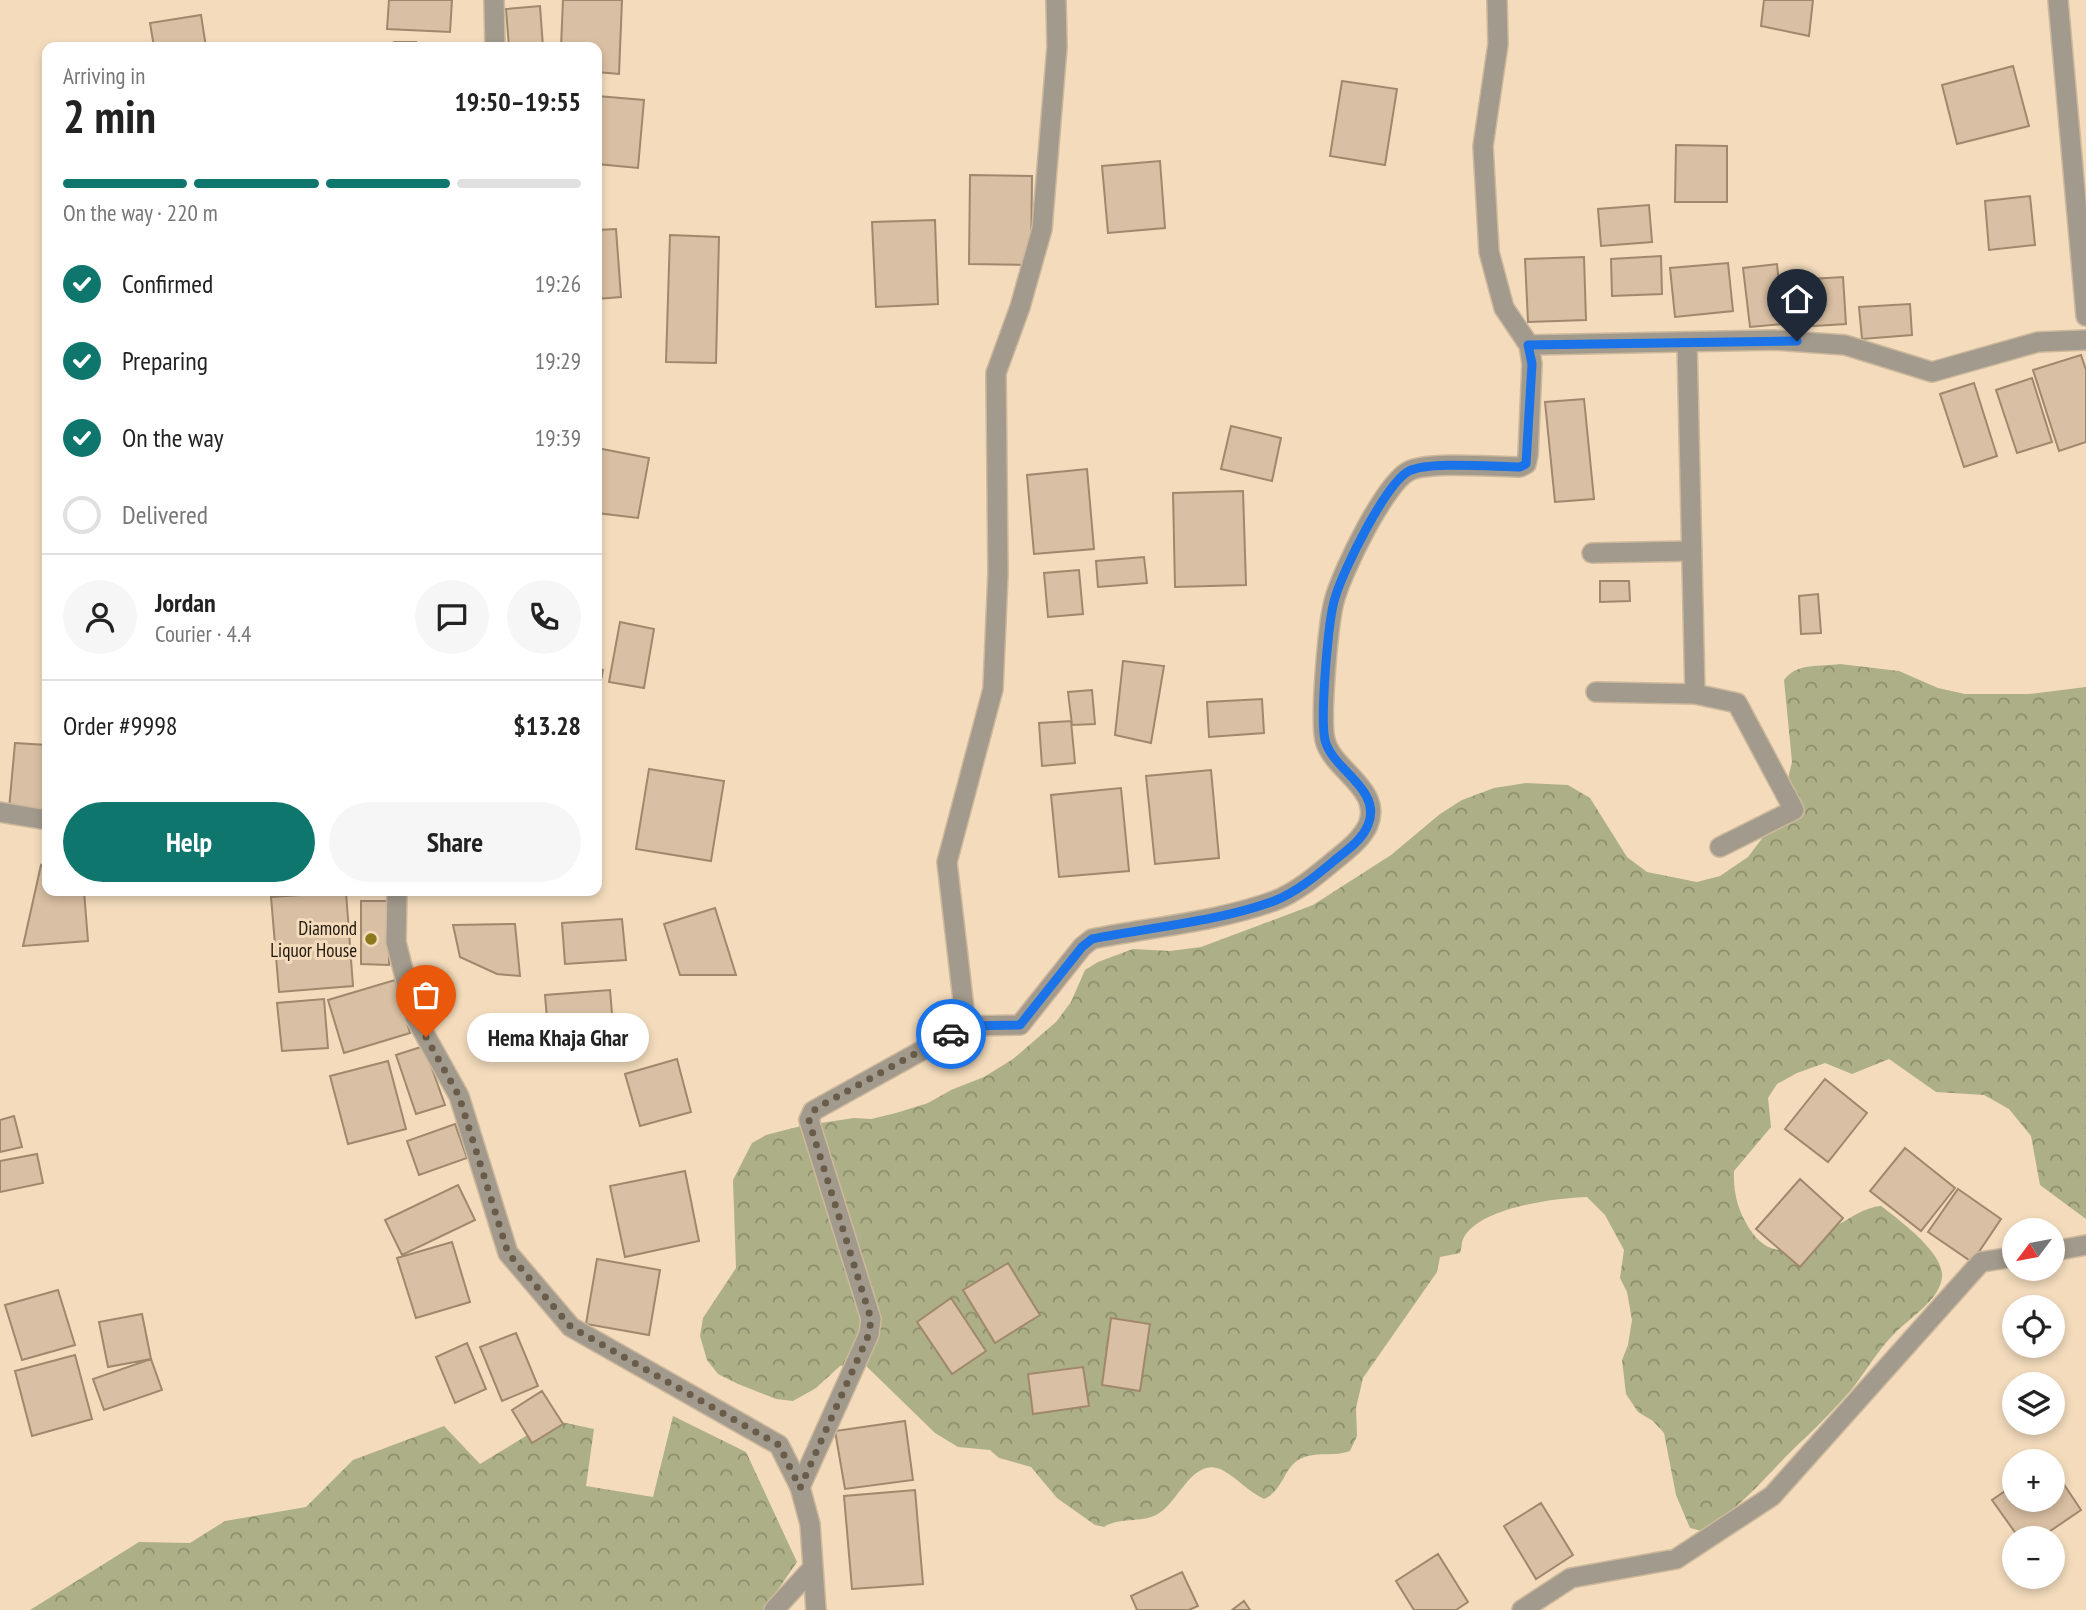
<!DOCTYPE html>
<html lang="en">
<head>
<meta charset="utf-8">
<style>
  body { margin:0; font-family:"PT Sans Narrow",sans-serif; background:#f6f6f6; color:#222; height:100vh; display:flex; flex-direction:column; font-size:26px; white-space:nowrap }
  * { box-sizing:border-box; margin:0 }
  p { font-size:23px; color:#767676 }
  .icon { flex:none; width:38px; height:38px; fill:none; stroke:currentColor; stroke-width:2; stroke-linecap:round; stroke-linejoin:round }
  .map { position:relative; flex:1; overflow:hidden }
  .drawer { position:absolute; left:42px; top:42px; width:560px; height:854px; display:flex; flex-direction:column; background:#fff; border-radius:14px; box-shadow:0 4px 10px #0003 }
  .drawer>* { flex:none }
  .needle { width:46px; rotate:238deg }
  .tools { position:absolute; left:2002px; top:1218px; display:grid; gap:14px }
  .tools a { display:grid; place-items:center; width:63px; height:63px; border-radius:50%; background:#fff; box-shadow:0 4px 10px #0003; font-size:35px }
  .pin { position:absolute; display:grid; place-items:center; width:60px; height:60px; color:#fff; margin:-72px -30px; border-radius:50% 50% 50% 0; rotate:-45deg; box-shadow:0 0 7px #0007 }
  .pin .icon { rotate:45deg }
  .courier { position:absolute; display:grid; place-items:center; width:70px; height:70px; margin:-35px; border:5px solid #1a73e8; border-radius:50%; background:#fff; color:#222; box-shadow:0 2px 9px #0007 }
  .bubble { position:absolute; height:49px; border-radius:24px; background:#fff; box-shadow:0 4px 10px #0003; font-size:23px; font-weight:700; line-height:49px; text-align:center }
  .headline em { font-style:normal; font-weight:700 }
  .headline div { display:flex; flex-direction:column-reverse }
  .headline { display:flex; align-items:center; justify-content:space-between; height:119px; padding:0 21px }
  h1 { font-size:46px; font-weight:700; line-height:52px }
  .bar { display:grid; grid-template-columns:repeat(4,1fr); gap:10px 7px; align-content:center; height:84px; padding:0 21px }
  .bar i { height:9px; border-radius:5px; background:#e0e0e0 }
  .bar .current { background:#0f766e }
  .bar p { grid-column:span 4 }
  .line { display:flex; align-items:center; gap:18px; padding:0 21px; border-top:2px solid #e0e0e0 }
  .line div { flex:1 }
  .round { display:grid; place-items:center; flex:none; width:74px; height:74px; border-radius:37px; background:#f6f6f6 }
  ol { padding:0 21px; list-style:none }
  li { display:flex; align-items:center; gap:21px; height:77px }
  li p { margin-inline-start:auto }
  li .icon { padding:7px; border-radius:50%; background:#0f766e; color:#fff; stroke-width:4 }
  li:last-child { color:#767676 }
  li i { width:38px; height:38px; border:4px solid #e0e0e0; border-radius:50% }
  .primary-button { display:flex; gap:14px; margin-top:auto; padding:14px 21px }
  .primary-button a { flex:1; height:80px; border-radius:42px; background:#0f766e; color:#fff; font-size:28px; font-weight:700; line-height:80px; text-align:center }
  .primary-button a+a { background:#f6f6f6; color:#222 }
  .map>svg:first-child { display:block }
  .forest { fill:url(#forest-crowns) }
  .building { fill:#d9bfa3; stroke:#a0886d; stroke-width:2 }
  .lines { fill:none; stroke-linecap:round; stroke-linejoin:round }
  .minor-casing { stroke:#cdb89c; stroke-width:22 }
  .tertiary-casing { stroke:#cdb89c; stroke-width:22 }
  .minor { stroke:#a29a8c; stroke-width:19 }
  .tertiary { stroke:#a29a8c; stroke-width:19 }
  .done { stroke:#6a5c4a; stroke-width:7; stroke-dasharray:0 12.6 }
  .route { stroke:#1a73e8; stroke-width:9 }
  .poi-dot { fill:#8c791e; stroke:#f3dbbc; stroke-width:2.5 }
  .labels { text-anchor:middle; stroke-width:6; stroke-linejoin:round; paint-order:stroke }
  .poi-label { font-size:19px; fill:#20180c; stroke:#f3dbbc; text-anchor:end }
</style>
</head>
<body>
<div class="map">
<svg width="2086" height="1610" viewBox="0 0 2086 1610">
  <defs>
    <pattern id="forest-crowns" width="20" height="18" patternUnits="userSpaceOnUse" patternTransform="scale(1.75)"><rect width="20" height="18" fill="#adb086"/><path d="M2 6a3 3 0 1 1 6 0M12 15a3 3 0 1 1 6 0" fill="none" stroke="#8c8e6c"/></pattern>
  </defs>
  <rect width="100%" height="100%" fill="#f3dbbc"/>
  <!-- forest -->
  <path class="forest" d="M1840,664l59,7 39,17 27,6h64l57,-7v532l-46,-34 -9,-49 -22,-27 -25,-14 -48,-3 -47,-33 -37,15 -27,-11 -28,10 -20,11 -9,14 3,29 -37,44c-1,21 4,40 15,57 37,59 90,-19 132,-22 18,14 64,47 61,72 -4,24 -33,40 -48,56 -16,16 -28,37 -42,55 -16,18 -31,34 -48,50 -35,32 -60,68 -102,92l-12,-3 -14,-33 -12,-62 -11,-12 -15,-9 -12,-18 -4,-34 6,-15 4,-25 -5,-28 -7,-14 4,-28 -19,-35 -18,-18c-31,1 -105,10 -123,40 -3,5 -2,11 -4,16l-20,4 -3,15 -74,106 -7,30 1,28 -7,15c-16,6 -34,0 -50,8 -17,9 -16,31 -36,40 -15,-7 -26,-20 -40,-28 -31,-18 -46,34 -68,44 -16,8 -38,2 -52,12l-9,-2 -38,-27 -26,-31 -32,-9 -9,-8 -32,-3 -23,-14 -73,-71 -22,4 -24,22 -23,13 -17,-2 -38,-15 -20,-10 -11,-14 -7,-24 3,-18 33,-50 -3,-88 19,-37 14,-8 35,-9 53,-8 17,1 25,-6 32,-10 23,-13 33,-13 29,-18 43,-37 15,-20 14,-32 13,-8 35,-13 37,2 31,-4 112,-42 78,-50 49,-41 22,-14 32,-12 32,-5 42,2 22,13 37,59 20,15 50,10 23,-6 28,-19 31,-41 13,-54 -8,-82c13,-18 37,-13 56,-16z
    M673,1416l73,36 51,110 -33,48h-734l109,-68 51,1 35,-22 81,-14 47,-47 91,-34 36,38 72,-44 42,9 -8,57 67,11z"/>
  <!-- building -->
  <path class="building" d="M389,0h63l-2,32 -63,-3z
    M563,0h59l-3,74 -22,-2v-25h-36z
    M1764,0h49l-4,36 -48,-10z
    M540,6l3,41h-34l-3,-38z
    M201,15l5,32h-52l-4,-24z
    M394,42h22v5h-22z
    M2013,66l16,60 -72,18 -15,-59z
    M1342,81l55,8 -12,76 -55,-9z
    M597,96l47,4 -6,68 -41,-4z
    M1676,145l51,1v56h-52z
    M1160,161l5,67 -57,5 -6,-67z
    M970,175l62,1 -1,89 -62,-1z
    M2030,196l5,49 -46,5 -4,-49z
    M1649,205l3,37 -51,4 -3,-37z
    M935,220l3,84 -62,3 -4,-85z
    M616,229l5,68 -24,2v-69z
    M670,235l49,2 -3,126 -50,-1z
    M1661,256l1,38 -50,2 -1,-37z
    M1584,257l2,63 -58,2 -3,-63z
    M1728,263l5,48 -58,6 -5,-49z
    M1777,264l6,60 -33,3 -7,-59z
    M1843,277l3,47 -49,3 -3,-47z
    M1910,304l2,31 -50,4 -3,-32z
    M2081,355l5,15v72l-27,9 -26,-81z
    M2032,378l20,64 -35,11 -21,-63z
    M1974,383l23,73 -33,11 -24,-73z
    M1584,399l10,100 -39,3 -10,-100z
    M1231,426l50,12 -9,43 -51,-12z
    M597,448l52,10 -11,60 -41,-5z
    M1087,469l7,80 -60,5 -7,-79z
    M1243,491l3,94 -71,2 -2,-94z
    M1144,557l3,26 -49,4 -2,-26z
    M1079,570l4,44 -35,3 -4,-44z
    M1600,581h29l1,20 -30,1z
    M1818,594l3,39 -20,1 -2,-38z
    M620,622l34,7 -10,59 -35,-6z
    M1123,661l41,5 -13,77 -36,-8z
    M597,668l6,2 -6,30z
    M1092,690l3,34 -23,1 -4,-33z
    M1262,699l2,34 -55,4 -2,-35z
    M1071,721l4,42 -33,3 -3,-43z
    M15,743l32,2v68l-38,-4z
    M649,769l75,12 -13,80 -75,-12z
    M1211,770l8,88 -64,6 -9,-88z
    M1121,788l8,83 -70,6 -8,-82z
    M41,865l6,4v22h37l4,50 -65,5z
    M346,892l7,94 -74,6 -8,-95z
    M361,901h28v64l-28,-1z
    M715,908l21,67h-56l-16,-51z
    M622,919l4,41 -61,4 -3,-41z
    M515,924l5,52 -23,-2 -37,-17 -7,-32z
    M395,980l15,53 -66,20 -16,-53z
    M610,990l4,46 -65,6 -4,-47z
    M324,999l4,49 -46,3 -5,-48z
    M424,1046l21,59 -29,9 -20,-59z
    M677,1059l14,53 -51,14 -15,-52z
    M388,1061l18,68 -58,15 -18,-68z
    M1825,1079l42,34 -39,49 -43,-33z
    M14,1116l8,31 -22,5v-32z
    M455,1124l12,34 -48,17 -12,-34z
    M1905,1148l50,40 -34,43 -51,-40z
    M37,1154l6,29 -43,9v-31z
    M685,1171l14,70 -74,16 -15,-71z
    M1800,1179l43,39 -43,49 -44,-38z
    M458,1185l17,35 -73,35 -17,-35z
    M1958,1189l43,30 -29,43 -44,-30z
    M452,1242l18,60 -54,16 -19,-60z
    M597,1259l63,11 -11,65 -63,-11z
    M1008,1263l32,52 -45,28 -32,-53z
    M58,1290l17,55 -53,15 -17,-55z
    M951,1298l35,53 -34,23 -35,-52z
    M142,1314l9,45 -43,8 -9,-45z
    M1111,1318l39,6 -10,67 -38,-6z
    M516,1333l22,53 -36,15 -22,-54z
    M467,1343l19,46 -31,14 -19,-46z
    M75,1355l17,64 -60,17 -17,-65z
    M151,1359l11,31 -58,20 -11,-31z
    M1083,1367l6,39 -56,8 -5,-40z
    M542,1391l21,33 -31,19 -20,-33z
    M905,1421l8,59 -68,9 -10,-58z
    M2053,1468l28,42 -41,28h-21l-27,-38 22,-15v15h39z
    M915,1490l8,94 -71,5 -8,-93z
    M1541,1503l32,52 -37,24 -32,-53z
    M1438,1554l30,48 -12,8h-42l-18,-29z
    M1182,1572l16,34 -9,4h-52l-6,-14z
    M1244,1601l6,9h-18z"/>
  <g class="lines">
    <defs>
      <path id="minor" d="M2058,0l28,316
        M1529,345l245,-5 71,5 87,27 106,-30 48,-2
        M1592,553l100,-2
        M1596,692l99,2 -8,-352
        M1695,694l42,9 57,107 -74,37
        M0,812l47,8
        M966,1026l-19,-164 46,-173 5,-116 -2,-200 24,-66 22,-78 15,-182 -1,-47
        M2053,1251l33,-6
        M800,1487l69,-153 2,-15 -62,-199 4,-9 153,-85 54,-1 62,-78 10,-8c60,-12 124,-17 182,-38 23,-9 43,-26 61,-41 12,-10 26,-20 33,-35 15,-36 -36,-55 -43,-85 -5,-22 3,-120 10,-142 8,-28 50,-115 74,-127 21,-10 86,-4 111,-4l6,-3 2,-9 4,-91 -3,-19 -25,-37 -15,-56 -6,-106 15,-102 -1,-44
        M1522,1610l49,-32 105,-19 96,-63 209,-234 33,-5"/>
      <path id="tertiary" d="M494,0l1,47
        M397,891l-1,51 19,75 44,79 49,157 63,74 208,118 21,42 10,37 6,86
        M774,1610l37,-40"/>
    </defs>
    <!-- minor casing -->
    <use href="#minor" class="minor-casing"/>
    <!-- tertiary casing -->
    <use href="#tertiary" class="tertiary-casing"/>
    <!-- minor -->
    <use href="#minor" class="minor"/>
    <!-- tertiary -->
    <use href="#tertiary" class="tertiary"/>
  </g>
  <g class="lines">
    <!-- done -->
    <path class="done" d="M426,1037l33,59 49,157 63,74 208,118 21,43 69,-154 2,-15 -62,-198 4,-10 9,-6 129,-71"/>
    <!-- route -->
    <path class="route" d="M951,1034l15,-8 54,-1 62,-78 10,-8c60,-12 124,-17 182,-38 23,-9 43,-26 61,-41 12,-10 27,-20 33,-35 15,-36 -36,-55 -43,-85 -5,-22 3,-120 10,-142 8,-28 51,-115 74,-127 21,-10 86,-4 111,-4l6,-3 6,-100 -4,-19 269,-4"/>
  </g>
  <!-- markers -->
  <circle class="poi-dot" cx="371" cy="939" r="7"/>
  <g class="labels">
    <!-- poi labels -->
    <g class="poi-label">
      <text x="357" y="935">Diamond<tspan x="357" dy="22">Liquor House</tspan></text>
    </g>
  </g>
</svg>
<div class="tools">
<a><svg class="needle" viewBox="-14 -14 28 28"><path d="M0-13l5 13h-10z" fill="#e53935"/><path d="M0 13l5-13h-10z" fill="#767676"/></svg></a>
<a><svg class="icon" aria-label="locate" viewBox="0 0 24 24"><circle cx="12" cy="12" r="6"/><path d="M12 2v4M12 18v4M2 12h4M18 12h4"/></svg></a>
<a><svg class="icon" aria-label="layers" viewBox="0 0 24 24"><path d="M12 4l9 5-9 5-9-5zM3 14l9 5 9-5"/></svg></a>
<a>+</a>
<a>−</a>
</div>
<div class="pin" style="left:426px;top:1037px;background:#ea580c"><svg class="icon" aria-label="bag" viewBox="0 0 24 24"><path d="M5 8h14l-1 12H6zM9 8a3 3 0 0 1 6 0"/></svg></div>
<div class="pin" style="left:1797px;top:341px;background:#1f2937"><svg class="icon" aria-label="home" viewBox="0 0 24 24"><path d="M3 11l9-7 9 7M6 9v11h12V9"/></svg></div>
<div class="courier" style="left:951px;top:1034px"><svg class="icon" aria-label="car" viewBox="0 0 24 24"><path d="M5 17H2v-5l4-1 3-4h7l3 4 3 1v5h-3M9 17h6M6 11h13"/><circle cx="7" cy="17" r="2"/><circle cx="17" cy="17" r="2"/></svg></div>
<div class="bubble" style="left:467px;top:1013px;width:182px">Hema Khaja Ghar</div>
<section class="drawer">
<div class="headline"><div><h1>2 min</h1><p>Arriving in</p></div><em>19:50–19:55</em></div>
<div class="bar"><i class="current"></i><i class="current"></i><i class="current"></i><i></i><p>On the way · 220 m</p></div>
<ol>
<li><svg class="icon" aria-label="check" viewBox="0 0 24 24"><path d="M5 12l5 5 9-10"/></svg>Confirmed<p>19:26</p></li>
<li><svg class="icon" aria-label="check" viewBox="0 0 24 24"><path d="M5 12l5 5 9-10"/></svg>Preparing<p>19:29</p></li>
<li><svg class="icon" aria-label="check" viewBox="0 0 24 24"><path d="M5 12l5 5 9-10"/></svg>On the way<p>19:39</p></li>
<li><i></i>Delivered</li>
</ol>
<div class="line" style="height:126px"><a class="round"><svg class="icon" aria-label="person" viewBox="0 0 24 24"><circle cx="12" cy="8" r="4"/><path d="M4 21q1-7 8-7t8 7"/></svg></a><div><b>Jordan</b><p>Courier · 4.4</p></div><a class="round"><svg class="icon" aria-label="chat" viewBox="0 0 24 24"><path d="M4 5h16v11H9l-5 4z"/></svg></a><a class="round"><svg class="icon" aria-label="phone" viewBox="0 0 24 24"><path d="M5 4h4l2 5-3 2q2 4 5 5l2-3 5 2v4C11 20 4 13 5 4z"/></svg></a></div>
<div class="line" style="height:91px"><div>Order #9998</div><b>$13.28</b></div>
<div class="primary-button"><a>Help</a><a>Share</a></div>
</section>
</div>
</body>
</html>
